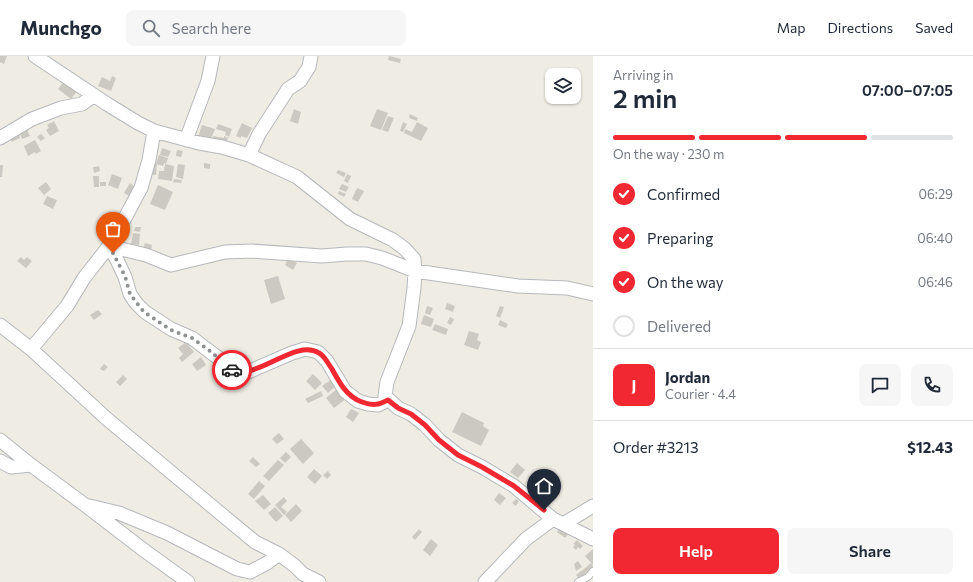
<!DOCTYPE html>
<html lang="en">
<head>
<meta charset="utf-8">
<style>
  body { margin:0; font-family:Commissioner,sans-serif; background:#f6f6f7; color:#1f2937; height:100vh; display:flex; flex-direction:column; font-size:15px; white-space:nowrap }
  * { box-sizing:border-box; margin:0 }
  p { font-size:13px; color:#747a83 }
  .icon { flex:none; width:22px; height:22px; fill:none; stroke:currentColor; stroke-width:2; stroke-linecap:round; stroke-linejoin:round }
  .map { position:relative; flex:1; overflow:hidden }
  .details { display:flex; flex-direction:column; background:#fff; width:380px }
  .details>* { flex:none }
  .fabs { position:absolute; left:545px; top:12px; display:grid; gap:8px }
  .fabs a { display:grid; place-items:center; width:36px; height:36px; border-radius:8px; background:#fff; box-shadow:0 1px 3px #0004; font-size:20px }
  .pin { position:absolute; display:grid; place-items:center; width:34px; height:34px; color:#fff; margin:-41px -17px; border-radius:50% 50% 50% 0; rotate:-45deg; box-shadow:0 0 4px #0007 }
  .pin .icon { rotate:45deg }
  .courier { position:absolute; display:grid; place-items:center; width:40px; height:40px; margin:-20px; border:3px solid #f12831; border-radius:50%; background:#fff; color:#222; box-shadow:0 1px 5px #0007 }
  .summary em { font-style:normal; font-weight:600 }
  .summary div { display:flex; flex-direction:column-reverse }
  .summary { display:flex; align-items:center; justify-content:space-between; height:68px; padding:0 20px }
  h1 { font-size:26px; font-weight:600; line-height:30px }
  .bar { display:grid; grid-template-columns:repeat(4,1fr); gap:6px 4px; align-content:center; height:48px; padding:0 20px }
  .bar i { height:5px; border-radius:3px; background:#e0e1e3 }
  .bar .active { background:#f12831 }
  .bar p { grid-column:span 4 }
  .line { display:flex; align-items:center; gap:10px; padding:0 20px; border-top:1px solid #e0e1e3 }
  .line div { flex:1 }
  .round { display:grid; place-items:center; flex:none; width:42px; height:42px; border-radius:8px; background:#f6f6f7 }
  ol { padding:0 20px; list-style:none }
  li { display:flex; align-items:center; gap:12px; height:44px }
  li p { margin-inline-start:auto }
  li .icon { padding:4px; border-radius:50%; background:#f12831; color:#fff; stroke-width:4 }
  li:last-child { color:#747a83 }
  li i { width:22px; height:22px; border:2px solid #e0e1e3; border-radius:50% }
  .button { display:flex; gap:8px; margin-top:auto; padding:8px 20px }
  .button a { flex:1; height:46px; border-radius:8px; background:#f12831; color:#fff; font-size:16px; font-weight:600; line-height:46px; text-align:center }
  .button a+a { background:#f6f6f7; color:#1f2937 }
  header { display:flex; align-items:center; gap:24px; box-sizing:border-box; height:56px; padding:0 20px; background:#fff; border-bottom:1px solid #e0e1e3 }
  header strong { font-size:19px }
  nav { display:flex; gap:22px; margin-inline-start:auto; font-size:14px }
  .search { width:280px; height:36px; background:#f6f6f7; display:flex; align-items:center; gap:10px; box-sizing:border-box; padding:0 14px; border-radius:8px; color:#747a83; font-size:15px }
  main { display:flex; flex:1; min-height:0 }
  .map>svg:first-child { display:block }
  .building { fill:#ccc9c3 }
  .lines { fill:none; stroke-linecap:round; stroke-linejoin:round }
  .service-casing { stroke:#b5b8bc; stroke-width:8 }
  .minor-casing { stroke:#b5b8bc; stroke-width:15 }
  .service { stroke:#fff; stroke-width:6 }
  .minor { stroke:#fff; stroke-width:13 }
  .done { stroke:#8f9292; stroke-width:4; stroke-dasharray:0 7.2 }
  .route { stroke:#f12831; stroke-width:5 }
</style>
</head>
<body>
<header>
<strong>Munchgo</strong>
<div class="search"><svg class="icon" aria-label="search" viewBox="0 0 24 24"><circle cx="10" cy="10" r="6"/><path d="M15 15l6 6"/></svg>Search here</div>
<nav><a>Map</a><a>Directions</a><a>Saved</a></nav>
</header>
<main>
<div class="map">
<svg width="593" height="526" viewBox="0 0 593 526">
  <rect width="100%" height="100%" fill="#efece4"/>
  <!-- building -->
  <path class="building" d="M0,0h7l-3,8 -4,-2z
    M389,0l12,3 -1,4 -12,-3z
    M112,20l4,2 -5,13 -13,-5 4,-9 8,4z
    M65,24l13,10 -7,9 -13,-10z
    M294,53l7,3 -3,12 -8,-3z
    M377,53l11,4 -7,17 -11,-4z
    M410,58l8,4 -1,3 -8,-3z
    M388,60l6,2 -6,14 -6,-2z
    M54,65l5,10 -9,5 -4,-6 3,-2 -2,-3z
    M403,66l4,2 -4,8 -3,-1z
    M417,66l11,6 -7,13 -17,-8 1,-4 7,3z
    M242,67l10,5 -5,10 -6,-2v2l-5,-2z
    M218,68l14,5 -3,8 -4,-2 1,-3 -10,-3z
    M25,69l5,11 -8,3 -3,-8z
    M202,69l13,4 -5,12 -12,-4z
    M18,76l2,6 -8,4 -3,-6z
    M41,78l4,4 -4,3 -4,-4z
    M213,80l11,2v-2l4,2 -2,5 -14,-1z
    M35,84l6,11 -5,3 -1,-2 -7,4 -4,-10z
    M162,92l9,3 -3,6 -8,-2z
    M177,94l6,1 -2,6 -5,-1z
    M159,99l9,3 -2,6 -2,-1 -1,3 -7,-2z
    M204,107l6,1v5l-6,-1z
    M151,108h6l-1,11 -7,-1z
    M165,108l9,2 -2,15 -14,-2 1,-8h5z
    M178,108l7,1 -2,14 -7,-2z
    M0,109h3l-1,12h-2z
    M99,110l1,5 -6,2 -1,-6z
    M338,114l8,3 -2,4 -8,-4z
    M112,118l10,4 -4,11 -10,-4z
    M347,118l4,2 -3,7 -4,-2z
    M93,120h6v11h-5z
    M174,123l8,1 -1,3 -8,-1z
    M46,126l5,7 -7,6 -6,-7z
    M100,126h6v4h-6z
    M130,127l4,3 -5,10 -5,-3z
    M342,128l7,3 -3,5 -7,-3z
    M158,129l15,7 -8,18 -15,-6z
    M357,132l7,3 -6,11 -6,-3z
    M339,135l7,3 -2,3 -6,-3z
    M47,140l10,4 -4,9 -10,-5z
    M135,171h6l-1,5 -6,-1z
    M133,177l7,1 -1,11 -8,-1z
    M145,187l7,2 -1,6 -8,-2z
    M21,201l3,3 3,-3 5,4 -6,7 -9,-7z
    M288,203l9,4 -4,7 -8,-5z
    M278,220l7,23 -14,5 -7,-24z
    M447,247l8,3 -2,6 -8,-3z
    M427,250l6,2 -3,7 -5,-2z
    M500,250l4,1 -4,11 -4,-2z
    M98,254l4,4 -8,6 -4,-5z
    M424,259l10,4 -3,8 -10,-3z
    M450,261l4,2 -3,6 -4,-2z
    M500,264l8,4 -2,4 -8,-3z
    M435,268l13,5 -2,6 -14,-5z
    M469,275l10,3 -2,6 4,2 -3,8 -14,-5z
    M186,286l8,10 -12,10 -3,-4 4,-4 -5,-6z
    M201,301l5,8 -9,6 -5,-7z
    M104,308l4,3 -4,4 -4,-2z
    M313,318l9,9 -7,7 -9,-9z
    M123,319l4,4 -7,7 -4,-4z
    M333,322l5,6 -10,9 -6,-7z
    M338,332l9,10 -13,10 -8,-10z
    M321,335l2,5 -15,7 -3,-4z
    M351,353l8,4 -6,9 -7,-5z
    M462,356l22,11 -1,3 6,4 -8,16 -29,-14z
    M279,377l5,6 -7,5 -5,-5z
    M301,383l13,14 -11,11 -13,-15z
    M286,396l5,5 -6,6 -5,-5z
    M253,401l7,7 -4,3 -7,-6z
    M278,404l6,5 -15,16 -6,-5z
    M517,407l8,7 -7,8 -8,-6z
    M314,413l8,7 -7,8 -8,-7z
    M328,415l3,4 -4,4 -4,-4z
    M259,425l6,5 -11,13 -6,-5z
    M499,437l7,5 -6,7 -6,-5z
    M263,439l8,9 -7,6 -9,-9z
    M284,441l3,4 -6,6 6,5 -3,3 -9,-10z
    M516,443l3,2 -3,5 -4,-3z
    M296,448l6,7 -11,11 -6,-7z
    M275,451l8,9 -7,6 -8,-9z
    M561,470l9,6 -5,6 -8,-6z
    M419,473l3,3 -7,8 -3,-3z
    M431,483l7,6 -8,11 -7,-6z
    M577,484l6,6 -3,3 -2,-2 -2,3 -3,-3 2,-2 -2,-1z
    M593,493v16l-8,-9z
    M578,505l4,6 -6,4 -2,-7z
    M591,507l2,3v3l-6,4 -3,-4z
    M584,513l3,5 -8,5 -3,-4z"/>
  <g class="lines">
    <defs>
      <path id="service" d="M578,526l10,-5 5,-6"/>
      <path id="minor" d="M35,0l72,48 31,19 16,8 45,12 23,4 27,8 48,22 53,42 43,21 12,9 9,10 1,12 -1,17 -5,38 -22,56 -2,14 13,12 13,6 14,11 14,15 19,15 24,12 32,19 39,33 40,20
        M0,82l32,-19 29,-11 21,-4 12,-9
        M186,84l22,-59 5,-25
        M249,99l10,-21 29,-45 12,-8 9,-14 2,-11
        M0,269l31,24 76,70 113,94 35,29 24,12
        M31,293l36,-43 17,-28 25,-32 17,-30 15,-28 8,-28 5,-29
        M388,344l-10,5 -10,-1 -10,-3 -13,-10 -18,-30 -9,-9 -13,-3 -13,4 -44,19h-11l-7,-3 -9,-9 -29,-22 -21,-9 -26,-17 -9,-9 -6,-9 -5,-17 -8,-17 -8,-14 37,9 25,10 54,-13 27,-1 70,5 25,-2h19l16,4 33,13 103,15 49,2 26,6
        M0,384l31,25 54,40 60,46 18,13 25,18
        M0,405l11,6 20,-2
        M85,449l34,8 48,20 70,36 13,3 17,-9 12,-9 16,12 8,8 16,8
        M565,467l28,-17
        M485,526l41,-43 27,-20"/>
    </defs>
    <!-- service casing -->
    <use href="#service" class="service-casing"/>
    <!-- minor casing -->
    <use href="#minor" class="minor-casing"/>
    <!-- service -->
    <use href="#service" class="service"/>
    <!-- minor -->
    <use href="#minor" class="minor"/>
  </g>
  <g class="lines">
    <!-- done -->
    <path class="done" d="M113,197l12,23 5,18 6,8 8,10 27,18 21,8 18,13 22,19"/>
    <!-- route -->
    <path class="route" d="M232,314c25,11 63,-32 87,-17 6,3 9,11 13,16 7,13 15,28 30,33 11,4 16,3 26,-2l10,8 13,6 14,11 14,15 19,15 24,12 32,19 30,24"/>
  </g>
</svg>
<div class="fabs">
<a><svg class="icon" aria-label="layers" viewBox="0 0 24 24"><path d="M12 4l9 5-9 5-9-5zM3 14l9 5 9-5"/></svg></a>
</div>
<div class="pin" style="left:113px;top:197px;background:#ea580c"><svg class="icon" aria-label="bag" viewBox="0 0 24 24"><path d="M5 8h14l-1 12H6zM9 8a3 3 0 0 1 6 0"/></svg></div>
<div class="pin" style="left:544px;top:454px;background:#1f2937"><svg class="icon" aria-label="home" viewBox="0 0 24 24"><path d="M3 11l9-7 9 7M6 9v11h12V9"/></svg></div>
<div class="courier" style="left:232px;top:314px"><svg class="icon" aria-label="car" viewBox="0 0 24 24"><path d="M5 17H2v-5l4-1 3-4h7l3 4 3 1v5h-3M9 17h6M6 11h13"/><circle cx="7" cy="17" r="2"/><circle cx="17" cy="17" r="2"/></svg></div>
</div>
<section class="details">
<div class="summary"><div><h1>2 min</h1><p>Arriving in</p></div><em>07:00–07:05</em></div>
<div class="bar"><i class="active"></i><i class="active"></i><i class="active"></i><i></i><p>On the way · 230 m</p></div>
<ol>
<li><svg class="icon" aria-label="check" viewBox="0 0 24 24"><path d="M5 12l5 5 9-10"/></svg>Confirmed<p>06:29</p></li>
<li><svg class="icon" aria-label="check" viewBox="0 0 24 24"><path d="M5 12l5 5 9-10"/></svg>Preparing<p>06:40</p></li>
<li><svg class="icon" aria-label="check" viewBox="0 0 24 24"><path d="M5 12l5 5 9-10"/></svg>On the way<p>06:46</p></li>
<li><i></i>Delivered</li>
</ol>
<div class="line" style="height:72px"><b class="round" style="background:#f12831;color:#fff">J</b><div><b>Jordan</b><p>Courier · 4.4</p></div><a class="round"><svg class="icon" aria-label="chat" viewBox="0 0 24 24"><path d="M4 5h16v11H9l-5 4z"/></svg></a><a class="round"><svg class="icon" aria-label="phone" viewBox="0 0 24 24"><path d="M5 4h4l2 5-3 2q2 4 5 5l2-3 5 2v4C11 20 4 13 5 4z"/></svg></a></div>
<div class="line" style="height:52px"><div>Order #3213</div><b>$12.43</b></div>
<div class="button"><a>Help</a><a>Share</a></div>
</section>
</main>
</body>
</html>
